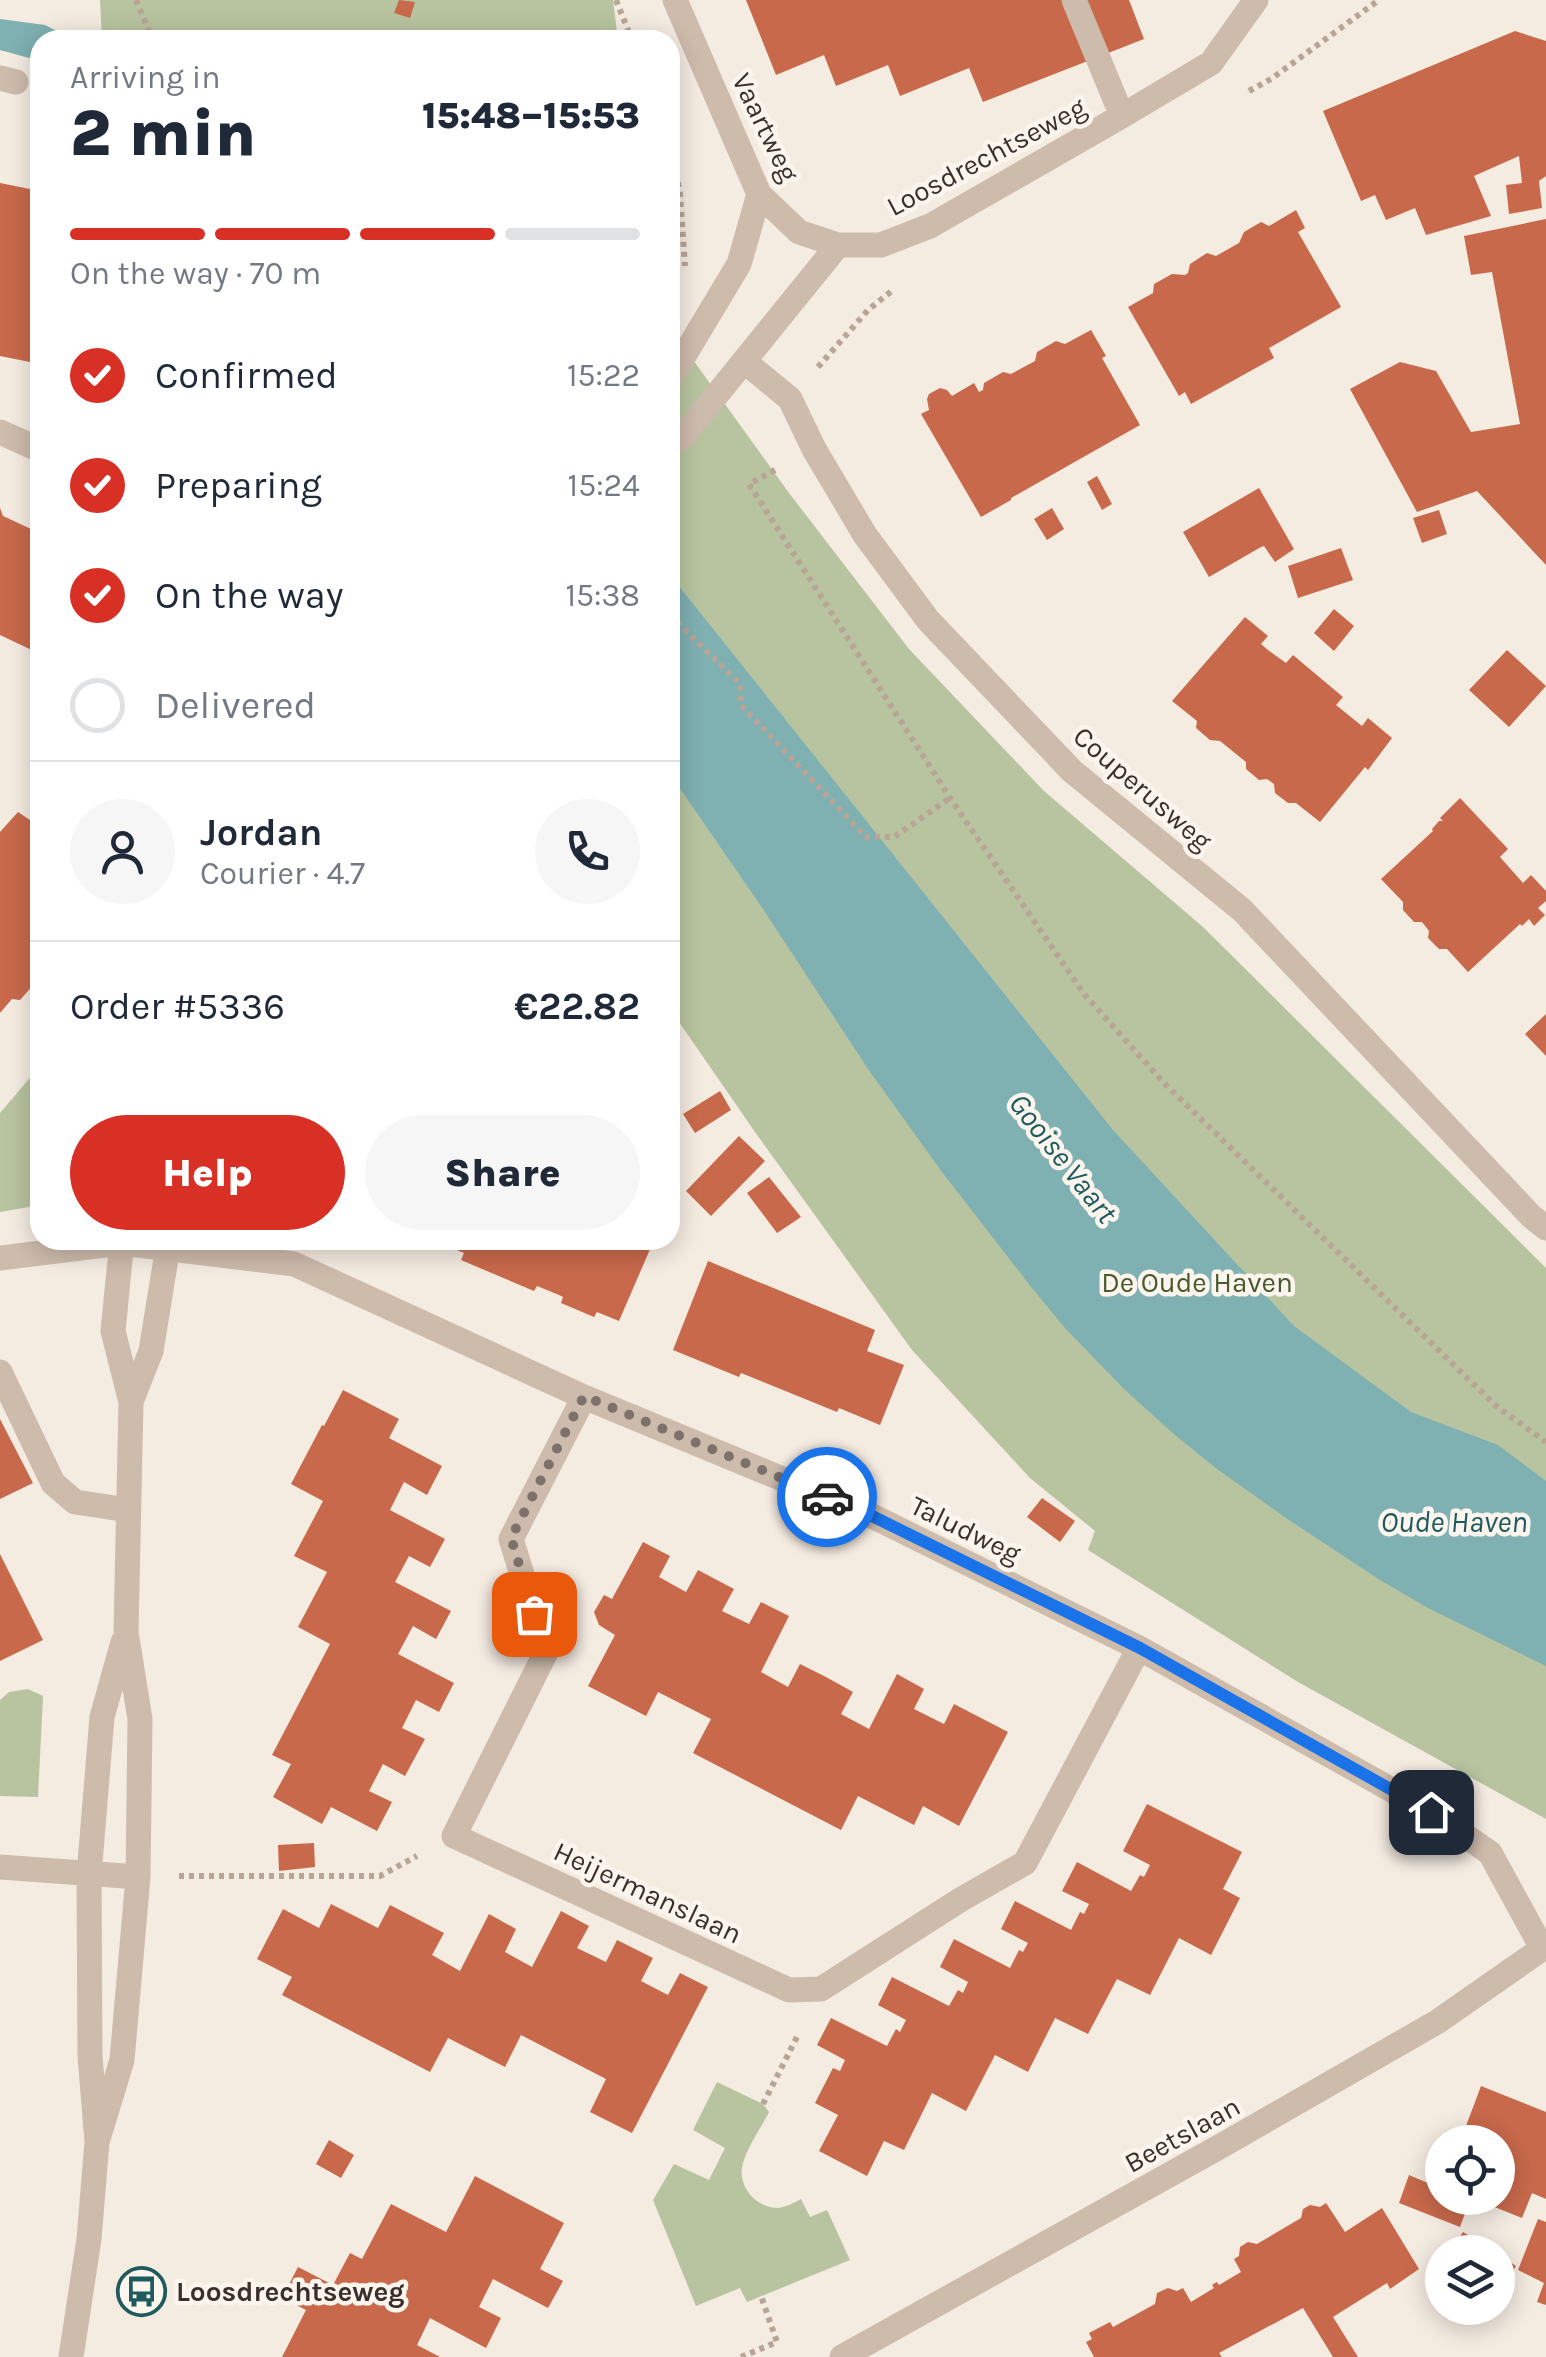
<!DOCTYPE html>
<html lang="en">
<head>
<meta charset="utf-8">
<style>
  body { margin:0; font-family:Karla,sans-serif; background:#f6f6f7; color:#1f2937; height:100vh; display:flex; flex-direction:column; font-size:38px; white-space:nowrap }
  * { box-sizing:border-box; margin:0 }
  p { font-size:32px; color:#747a83 }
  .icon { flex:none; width:55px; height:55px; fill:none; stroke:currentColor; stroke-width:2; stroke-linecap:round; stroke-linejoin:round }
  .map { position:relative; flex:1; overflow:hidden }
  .panel { position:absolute; left:30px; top:30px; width:650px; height:1220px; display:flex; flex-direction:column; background:#fff; border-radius:30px; box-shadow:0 5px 25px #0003 }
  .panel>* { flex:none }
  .fabs { position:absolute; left:1425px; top:2125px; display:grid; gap:20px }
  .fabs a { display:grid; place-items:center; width:90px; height:90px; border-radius:50%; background:#fff; box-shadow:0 5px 25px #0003; font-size:50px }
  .pin { position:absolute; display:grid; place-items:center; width:85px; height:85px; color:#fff; margin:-42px; border-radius:20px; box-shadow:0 5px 15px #0006 }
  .courier { position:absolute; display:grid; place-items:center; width:100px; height:100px; margin:-50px; border:8px solid #1a73e8; border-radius:50%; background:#fff; color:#222; box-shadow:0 2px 12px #0007 }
  .head em { font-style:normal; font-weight:800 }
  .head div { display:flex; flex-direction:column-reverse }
  .head { display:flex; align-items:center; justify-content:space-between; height:170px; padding:0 40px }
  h1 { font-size:65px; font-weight:800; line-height:75px }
  .bar { display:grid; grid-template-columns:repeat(4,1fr); gap:15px 10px; align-content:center; height:120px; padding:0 40px }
  .bar i { height:12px; border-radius:8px; background:#e0e1e3 }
  .bar .on { background:#d93025 }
  .bar p { grid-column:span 4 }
  .line { display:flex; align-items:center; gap:25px; padding:0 40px; border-top:2px solid #e0e1e3 }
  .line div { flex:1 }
  .round { display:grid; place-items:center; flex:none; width:105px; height:105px; border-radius:52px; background:#f6f6f7 }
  ol { padding:0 40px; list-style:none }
  li { display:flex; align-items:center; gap:30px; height:110px }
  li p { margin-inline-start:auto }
  li .icon { padding:10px; border-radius:50%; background:#d93025; color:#fff; stroke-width:4 }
  li:last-child { color:#747a83 }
  li i { width:55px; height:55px; border:5px solid #e0e1e3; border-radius:50% }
  .primary-button { display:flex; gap:20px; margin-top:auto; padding:20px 40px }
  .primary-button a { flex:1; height:115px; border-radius:60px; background:#d93025; color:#fff; font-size:40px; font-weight:800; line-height:115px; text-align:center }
  .primary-button a+a { background:#f6f6f7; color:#1f2937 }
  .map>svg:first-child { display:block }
  .green { fill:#b8c4a0 }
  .water { fill:#7fb0b2 }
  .building { fill:#c8694b }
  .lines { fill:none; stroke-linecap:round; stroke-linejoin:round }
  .path { stroke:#b9a596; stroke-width:6; stroke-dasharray:5 5; stroke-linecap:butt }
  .minor { stroke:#cdbbac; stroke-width:25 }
  .done { stroke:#7c716b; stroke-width:10; stroke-dasharray:0 18 }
  .route { stroke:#1a73e8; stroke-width:12 }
  .labels { text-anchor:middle; stroke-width:9; stroke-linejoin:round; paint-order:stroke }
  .street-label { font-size:28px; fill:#3b302b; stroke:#fbf5ee }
  .park-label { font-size:28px; fill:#4a5a2e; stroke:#fbf5ee }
  .poi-label { font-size:28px; font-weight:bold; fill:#3b302b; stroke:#fbf5ee; text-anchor:start }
  .water-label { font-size:30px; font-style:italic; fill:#1f5a5e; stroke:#fbf5ee }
</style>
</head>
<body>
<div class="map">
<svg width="1546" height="2357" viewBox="0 0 1546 2357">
  <rect width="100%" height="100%" fill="#f4ebe1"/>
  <!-- green -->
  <path class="green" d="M100,0h513l5,40h-516z
    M670,328l119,165 120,156 135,142 159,136 343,341v551l-248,-137 -210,-132 7,-19 -65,-53 -118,-128 -157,-218 -85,-123z
    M40,1066v139l-40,7v-99z
    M28,1689l15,7 -5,101 -38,-1v-96l9,-8z
    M717,2082l46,22 6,8c-8,16 -21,34 -26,51 -7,22 13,45 35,45 8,-1 16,-5 23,-9l9,18 17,-7 23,50 -103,42 -7,-14 -44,18 -43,-106 21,-36 35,16 16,-32 -32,-18z"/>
  <!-- water -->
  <path class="water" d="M0,19l45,6 29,15h-34v21l-40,-11z
    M670,575l443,555 181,196 117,86 87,33 48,36v185l-118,-58 -48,-28 -91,-60 -72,-51 -42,-34 -50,-45 -60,-62 -33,-40 -90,-116 -74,-103 -105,-160 -93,-135z"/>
  <!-- building -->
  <path class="building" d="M399,0l16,2 -5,16 -16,-5z
    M746,0h383l15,39 -161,63 -14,-34 -69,28 -12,-31 -52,21 -12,-31 -48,20z
    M1515,31l31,10v135l-7,5 3,27 -33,6 -3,-29 16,-2 -3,-27 -45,20 17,40 -65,19 -11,-27 -29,12 -11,-25 -14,6 -38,-90z
    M0,183l40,8v173l-40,-8z
    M1296,210l9,18 -7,4 43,75 -72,41 5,10 -83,46 -6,-12 -6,4 -51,-89 25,-14 1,-9 18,-10 13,1 3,-2 2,-9 17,-11 9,3 23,-13 5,-11 17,-10 8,4z
    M1546,219v346l-69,-74 -60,21 -67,-123 50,-27 36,9 35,61 49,-8 -28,-152 -21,3 -7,-39z
    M1091,330l15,26 -4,2 38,67 -129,73v2l-30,17 -60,-103 8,-4 -2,-11 2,-5 11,-6 7,2 5,6 22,-13 5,9 4,-2 1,-7 19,-11 8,2 24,-13 2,-9 19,-11 9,3z
    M1097,476l15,28 -10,6 -15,-28z
    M1259,488l35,61 -19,13 -11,-16 -3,1 -52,30 -26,-45z
    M0,508l3,8 28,13 9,-4 -2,128 -38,-18z
    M1052,508l12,21 -17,11 -13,-21z
    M1439,510l8,24 -25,9 -9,-25z
    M1341,548l12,32 -55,18 -10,-32z
    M1334,609l20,17 -20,25 -20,-18z
    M1245,617l23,19 -7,8 7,6 18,13 7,-8 50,42 -7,8 26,21 6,-8 24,20 -24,32 -3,-3 -45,55 -24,-19h-8l-13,-10 -1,-9 -7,-5 -8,1 -13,-11v-7l-26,-21 -10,-1 -14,-12 1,-7 -25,-20z
    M1507,650l39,36 -37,41 -40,-37z
    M1460,798l48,51 -8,8 23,26 8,-8 15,16v10l-8,7 7,7 -11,11 -5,-7 -7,7 -2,-2 -52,48 -21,-23h-8l-11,-11 1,-7 -7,-9h-8l-11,-12v-8l-22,-23 52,-48 -1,-2 7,-8h4l-3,-3z
    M18,812l15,10 7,-8v153l-7,8 3,7 -16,18 -8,-1 -12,14v-181z
    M1546,1014v42l-21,-22z
    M720,1091l11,19 -36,23 -12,-19z
    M739,1136l26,25 -54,55 -25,-25z
    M769,1177l32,40 -24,16 -30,-40z
    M442,1240h212l-35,81 -22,-9 -3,5 -33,-14 2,-6 -4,-2 -22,-9 -3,5 -73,-31 3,-7 -24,-10z
    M708,1261l167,69 -8,21 37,14 -24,60 -41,-17 -2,4 -96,-39 -2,4 -66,-27z
    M343,1390l56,29 -10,19 53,28 -15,29 -23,-13 -14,28 55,29 -15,28 -21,-11 -14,26 56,29 -15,28 -23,-13 -15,28 56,29 -15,29 -23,-12 -14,28 23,11 -20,37 -22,-12 -14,27 23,11 -15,29 -46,-24 -9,17 -49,-27 18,-33 -19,-9 58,-111 -32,-17 29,-55 -33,-16 29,-55 -32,-17 31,-59 2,1z
    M0,1419l33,64 -33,16z
    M1042,1498l33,23 -15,21 -33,-25z
    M643,1542l27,14 -11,21 27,15 12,-22 36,19 -12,22 27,13 12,-22 28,14 -28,56 27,15 12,-23 26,13 27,15 -12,22 28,15 28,-55 27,15 -10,20 30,15 10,-20 54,28 -49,94 -36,-20 -9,19 -56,-29 -17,34 -148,-77 18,-34 -53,-27 -12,24 -58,-30 27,-51 -16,-10 -5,-13 10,-17 8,4z
    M0,1554l43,86 -43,21z
    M1147,1804l95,48 -19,37 17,9 -29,57 -32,-17 -29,57 -33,-16 -29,55 -33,-16 -27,54 -33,-17 -29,56 -34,-18 -28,57 -20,-9 -17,35 -48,-25 19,-36 -23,-12 18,-35 7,3 5,-11 -28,-15 14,-27 56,28 9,-17 4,3 6,-12 -28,-15 14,-28 57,29 9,-16 5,3 5,-11 -28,-15 14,-28 56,29 9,-18 4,2 5,-9 -27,-14 14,-28 56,29 9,-18 4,2 5,-10 -27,-13 15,-29 54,29 9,-16 4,2 6,-12 -27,-14z
    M314,1843l1,24 -36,4 -1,-26z
    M331,1904l47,24 12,-23 54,28 -12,22 28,16 29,-57 27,15 -11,23 27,15 29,-56 28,15 -12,22 29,14 11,-22 36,18 -12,23 27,14 12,-22 28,14 -76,146 -42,-21 16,-33 -85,-44 -16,32 -57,-29 -18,34 -148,-77 10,-18 -35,-18 26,-50 36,19z
    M1481,2086l65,26v87l-14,-6 -10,25 -40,-16 5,-4h11v-9l6,-6 -6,-2v-39h-38z
    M329,2140l25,15 -13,23 -25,-14z
    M1409,2175l33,14v9h21l7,2 -10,27 -61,-24z
    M475,2176l89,47 -24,46 23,12 -15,27 -55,-29 -14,28 22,11 -15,30 -56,-30 -13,27 23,12h-158l24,-47 -24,-12 16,-31 35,18 17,-32 12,6 29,-55 55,28z
    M1326,2203l19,29 37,-24 37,61 -29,20 -3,-6 -54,34 25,40h-25l-30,-49 -84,45 3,4h-128l-8,-15 6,-3 -3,-6 21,-11 3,5 42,-23 2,-11 11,-5 9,3 6,-3 8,14 23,-14 -2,-3 3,-2 2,-1 2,3 22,-13 -7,-13 5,-3 1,-9 8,-5 9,2 44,-26 2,-9 7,-4 10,2z
    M1538,2219l8,3v83l-9,-3 7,-19 -26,-13z
    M1463,2232l32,20h-45z
    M1498,2254l18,12 -18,29z"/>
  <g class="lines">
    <!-- path -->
    <path class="path" d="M136,0l13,31 9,9
      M616,0l16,40
      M1249,91l22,-12 108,-79
      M670,143l10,50 5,73
      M818,367l50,-57 25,-20
      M775,470l-26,14 201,314 134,196 80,89 332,323 50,36
      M670,615l70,69 1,21 125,132h28l56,-39
      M179,1876h201l37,-20
      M763,2104l35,-69
      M741,2357l36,-15 -16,-46"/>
    <!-- minor -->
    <path class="minor" d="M675,0l84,194 40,38 39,13h43l49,-19 192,-110 89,-53 45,-63
      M1074,0l48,116
      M0,78l16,4
      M744,361l46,38 24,50 51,86 63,85 144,151 170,139 289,306 15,12
      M670,379l69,-115 20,-70
      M0,432l40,18
      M670,446l15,-12 153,-189
      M0,1258l121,-15 173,21 290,133 288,119 267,132 292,164 59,41 52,95
      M0,1372l53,111 22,19 53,8
      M584,1397l-73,142 35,113 -92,184 335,154 32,-1 139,-89 65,-37 114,-215
      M131,1402l20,-51 18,-111
      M0,1867l138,10
      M97,2142l25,-82 16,-183 2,-158 -14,-87 5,-230 -18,-71 9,-91
      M71,2357l18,-118 8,-97 -7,-86 -1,-181 13,-158 21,-75
      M842,2357l379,-211 216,-124 109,-76"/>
  </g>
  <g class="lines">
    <!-- done -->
    <path class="done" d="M534,1614l-23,-76 73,-142 243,101"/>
    <!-- route -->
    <path class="route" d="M827,1497l45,19 268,132 291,164"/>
  </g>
  <!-- icons -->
  <defs>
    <symbol id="bus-ring" viewBox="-11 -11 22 22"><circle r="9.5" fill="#fbf5ee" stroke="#1f5a5e" stroke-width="1.5"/><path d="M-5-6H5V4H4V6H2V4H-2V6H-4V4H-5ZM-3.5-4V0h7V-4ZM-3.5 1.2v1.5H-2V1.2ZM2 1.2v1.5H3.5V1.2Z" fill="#1f5a5e"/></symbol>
  </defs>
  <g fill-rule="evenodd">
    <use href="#bus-ring" x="114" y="2264" width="55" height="55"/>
  </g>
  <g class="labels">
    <!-- street labels -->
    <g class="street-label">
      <text transform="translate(766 127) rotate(64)" y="10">Vaartweg</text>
      <text transform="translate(986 156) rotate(-28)" y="10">Loosdrechtseweg</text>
      <text transform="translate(1143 788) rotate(41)" y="10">Couperusweg</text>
      <text transform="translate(966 1529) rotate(26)" y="10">Taludweg</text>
      <text transform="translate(648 1892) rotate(25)" y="10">Heijermanslaan</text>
      <text transform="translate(1182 2134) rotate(-29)" y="10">Beetslaan</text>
    </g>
    <!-- park labels -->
    <g class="park-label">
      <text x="1197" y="1292">De Oude Haven</text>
    </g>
    <!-- poi labels -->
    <g class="poi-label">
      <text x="176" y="2301">Loosdrechtseweg</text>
    </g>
    <!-- water labels -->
    <g class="water-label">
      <text transform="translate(1063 1158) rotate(52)" y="10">Gooise Vaart</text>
      <text x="1454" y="1532">Oude Haven</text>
    </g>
  </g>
</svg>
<div class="fabs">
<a><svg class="icon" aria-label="locate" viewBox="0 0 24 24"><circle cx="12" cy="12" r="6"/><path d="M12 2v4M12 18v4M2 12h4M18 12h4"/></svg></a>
<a><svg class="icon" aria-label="layers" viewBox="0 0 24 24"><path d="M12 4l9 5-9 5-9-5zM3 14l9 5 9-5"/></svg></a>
</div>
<div class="pin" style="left:534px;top:1614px;background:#ea580c"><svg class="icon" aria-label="bag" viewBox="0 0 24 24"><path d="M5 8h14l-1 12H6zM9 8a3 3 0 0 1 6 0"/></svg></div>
<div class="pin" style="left:1431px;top:1812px;background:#1f2937"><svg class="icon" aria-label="home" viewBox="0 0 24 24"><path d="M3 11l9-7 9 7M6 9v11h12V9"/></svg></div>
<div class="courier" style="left:827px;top:1497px"><svg class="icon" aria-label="car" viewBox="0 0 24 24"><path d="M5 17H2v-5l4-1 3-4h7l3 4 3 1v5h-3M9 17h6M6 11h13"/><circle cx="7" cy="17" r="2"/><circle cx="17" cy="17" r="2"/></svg></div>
<section class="panel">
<div class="head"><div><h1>2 min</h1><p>Arriving in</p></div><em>15:48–15:53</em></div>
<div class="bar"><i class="on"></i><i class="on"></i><i class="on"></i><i></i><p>On the way · 70 m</p></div>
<ol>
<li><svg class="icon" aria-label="check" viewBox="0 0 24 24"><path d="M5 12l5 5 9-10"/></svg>Confirmed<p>15:22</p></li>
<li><svg class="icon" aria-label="check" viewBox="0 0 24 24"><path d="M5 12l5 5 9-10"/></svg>Preparing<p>15:24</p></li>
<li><svg class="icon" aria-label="check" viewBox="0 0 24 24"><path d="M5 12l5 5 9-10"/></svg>On the way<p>15:38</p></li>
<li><i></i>Delivered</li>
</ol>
<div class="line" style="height:180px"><a class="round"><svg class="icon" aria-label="person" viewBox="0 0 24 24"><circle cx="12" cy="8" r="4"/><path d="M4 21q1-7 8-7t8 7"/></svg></a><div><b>Jordan</b><p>Courier · 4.7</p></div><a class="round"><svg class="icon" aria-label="phone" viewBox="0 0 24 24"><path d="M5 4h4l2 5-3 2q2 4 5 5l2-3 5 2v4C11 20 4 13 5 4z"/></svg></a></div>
<div class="line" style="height:130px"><div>Order #5336</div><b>€22.82</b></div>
<div class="primary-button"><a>Help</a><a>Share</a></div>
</section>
</div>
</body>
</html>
